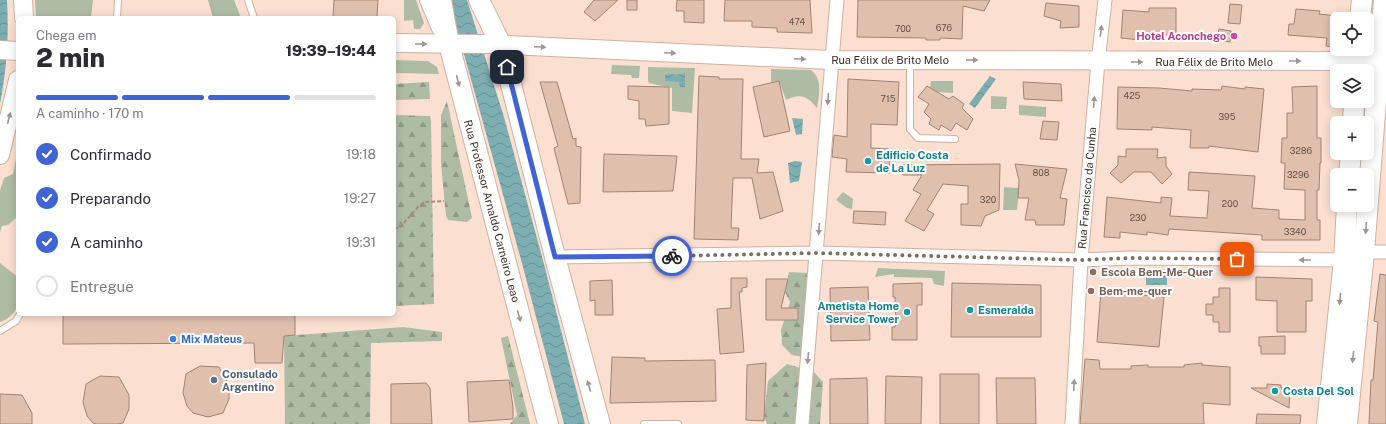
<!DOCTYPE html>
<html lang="pt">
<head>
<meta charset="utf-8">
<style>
  body { margin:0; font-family:"Public Sans",sans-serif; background:#f7f7f7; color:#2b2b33; height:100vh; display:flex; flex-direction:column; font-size:15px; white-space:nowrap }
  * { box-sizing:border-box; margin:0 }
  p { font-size:13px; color:#7c7c81 }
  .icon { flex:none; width:22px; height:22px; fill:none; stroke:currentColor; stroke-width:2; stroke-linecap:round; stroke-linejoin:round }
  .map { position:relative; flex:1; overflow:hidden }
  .drawer { position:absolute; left:16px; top:16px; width:380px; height:300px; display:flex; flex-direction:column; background:#fff; border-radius:6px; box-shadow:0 2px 10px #0003 }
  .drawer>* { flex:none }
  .tools { position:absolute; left:1330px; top:12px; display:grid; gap:8px }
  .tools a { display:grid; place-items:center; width:44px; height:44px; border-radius:6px; background:#fff; box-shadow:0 2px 10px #0003; font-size:20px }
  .pin { position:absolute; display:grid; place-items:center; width:34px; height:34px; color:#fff; margin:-17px; border-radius:8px; box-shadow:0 2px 6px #0006 }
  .courier { position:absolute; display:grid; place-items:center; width:40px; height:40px; margin:-20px; border:3px solid #4064d6; border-radius:50%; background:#fff; color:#222; box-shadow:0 1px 5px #0007 }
  .summary em { font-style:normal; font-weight:800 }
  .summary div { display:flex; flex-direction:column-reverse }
  .summary { display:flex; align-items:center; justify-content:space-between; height:68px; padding:0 20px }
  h1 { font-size:26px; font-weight:800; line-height:30px }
  .bar { display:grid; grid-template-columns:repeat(4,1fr); gap:6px 4px; align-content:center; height:48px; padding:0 20px }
  .bar i { height:5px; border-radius:3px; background:#e1e1e2 }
  .bar .active { background:#4064d6 }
  .bar p { grid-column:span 4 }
  ol { padding:0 20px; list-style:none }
  li { display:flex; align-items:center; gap:12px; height:44px }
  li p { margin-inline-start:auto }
  li .icon { padding:4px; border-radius:50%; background:#4064d6; color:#fff; stroke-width:4 }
  li:last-child { color:#7c7c81 }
  li i { width:22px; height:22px; border:2px solid #e1e1e2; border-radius:50% }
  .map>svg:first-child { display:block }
  .green { fill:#aebca6 }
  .forest { fill:url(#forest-firs) }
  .water { fill:url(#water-waves) }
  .building { fill:#e0bfad; stroke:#a28373 }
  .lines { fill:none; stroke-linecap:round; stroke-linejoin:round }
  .lane-casing { stroke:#d1b09f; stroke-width:8 }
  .street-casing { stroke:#d1b09f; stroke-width:15 }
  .secondary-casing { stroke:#d1b09f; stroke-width:20 }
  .primary-casing { stroke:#d1b09f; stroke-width:22 }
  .path { stroke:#a28d82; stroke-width:2; stroke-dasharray:4 2; stroke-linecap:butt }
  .lane { stroke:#fff; stroke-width:6 }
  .street { stroke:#fff; stroke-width:13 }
  .secondary { stroke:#fff; stroke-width:18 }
  .primary { stroke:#fff; stroke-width:20 }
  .oneway { fill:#9d9693 }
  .done { stroke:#7e6c62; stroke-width:4; stroke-dasharray:0 7.2 }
  .route { stroke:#4064d6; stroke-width:5 }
  .hotel-dot { fill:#d1479c; stroke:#fff; stroke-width:1.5 }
  .culture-dot { fill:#0f9aa8; stroke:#fff; stroke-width:1.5 }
  .education-dot { fill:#8d6e63; stroke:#fff; stroke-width:1.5 }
  .shop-dot { fill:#3f7fe0; stroke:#fff; stroke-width:1.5 }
  .service-dot { fill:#5c6f8a; stroke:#fff; stroke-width:1.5 }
  .labels { text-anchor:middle; stroke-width:4; stroke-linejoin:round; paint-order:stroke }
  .number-label { font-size:9px; fill:#645248 }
  .hotel-label { font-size:11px; font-weight:bold; fill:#b23c85; stroke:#fff; text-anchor:end }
  .street-label { font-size:11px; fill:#3b2e27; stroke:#fff }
  .culture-label { font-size:11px; font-weight:bold; fill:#0d838f; stroke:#fff; text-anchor:start }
  .education-label { font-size:11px; font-weight:bold; fill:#785e54; stroke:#fff; text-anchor:start }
  .shop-label { font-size:11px; font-weight:bold; fill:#366cbe; stroke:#fff; text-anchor:start }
  .service-label { font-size:11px; font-weight:bold; fill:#4e5e75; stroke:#fff; text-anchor:start }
</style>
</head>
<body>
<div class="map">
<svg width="1386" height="424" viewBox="0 0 1386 424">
  <defs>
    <pattern id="forest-firs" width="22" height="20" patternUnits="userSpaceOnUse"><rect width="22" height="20" fill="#aebca6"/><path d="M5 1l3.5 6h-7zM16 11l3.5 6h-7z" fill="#8f9987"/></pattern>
    <pattern id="water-waves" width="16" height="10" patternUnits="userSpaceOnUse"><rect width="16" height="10" fill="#7dafb2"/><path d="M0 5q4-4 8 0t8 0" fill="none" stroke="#688f91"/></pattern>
  </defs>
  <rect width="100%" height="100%" fill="#fbe0d1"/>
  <!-- green -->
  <path class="green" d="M35,0h58l-2,18h-55z
    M208,0h26l7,18h-28z
    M404,0h12l8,23 -4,6h-6l-1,-9 -9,1z
    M394,60l34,1 9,6 2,7 -45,-1z
    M612,65l28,1 -1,12h-7l-1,-3 -20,-1z
    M648,67l47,1 -3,45 -20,-2v-23l-23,-5 -1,-2z
    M771,69l40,1c12,9 8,24 6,38 -10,-12 -16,-15 -31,-8l-7,-19 -8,1z
    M931,81h22v12l-17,-1 -6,-3z
    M991,96l16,1 -1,12h-15z
    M1019,105l27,2v10l-27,-2z
    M18,148v68l-10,9 -6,1 -2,6v-42l4,-12 9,-4z
    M1004,187l15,1 -2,22h-14z
    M843,192l10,7 -1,10 -5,-1 -11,-8z
    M0,263l18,14c0,8 2,19 0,27 -2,8 -10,16 -18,18z
    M878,268l67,3 -1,15 -10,-2 -2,-6 -38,-1v-3l-19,3z"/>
  <!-- forest -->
  <path class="forest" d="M429,82l1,17 -36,1v-16z
    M447,101l23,107 2,10 -5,4 -19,-2 -2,-4 -5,-52v-49z
    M394,115l36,1 1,5 3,183 -40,2z
    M789,272l18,1 -2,81 -3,3 -10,-2 -10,-10 -1,-15 9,-28 -5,-10z
    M403,327l39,5v9l-71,2 -1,81h-85l-1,-88z
    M508,336l22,88h-20l7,-9 -16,-77z
    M787,364l27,8 9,10 -3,42h-53l-3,-8 4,-35z"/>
  <!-- water -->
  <path class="water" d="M0,0h7c2,35 0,69 -7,104z
    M449,0h18l37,117 40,147 41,160h-21l-41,-157z
    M685,73v14h-5l-1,-5 -14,-1v-6c8,-2 13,1 20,-2z
    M990,76l6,3 -21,29 -6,-4z
    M792,118l11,1 -1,15 -6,1z
    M795,161l7,1 -3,19 -9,2 -2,-20z
    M1146,274h21v11h-21z"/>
  <!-- building -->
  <path class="building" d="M334,0h44l-1,18 -44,-1z
    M594,0h24l-23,21 -11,-9z
    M627,0h10v10h-10z
    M677,0h27v23l-20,-1v-11h-8z
    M725,0h85l2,33 -35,-1v-4l-25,-1v-6h-28z
    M858,0h132l-6,11 -21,-5 -1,33 -22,-1v2h-14v-2l-69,-1z
    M1046,3l33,3v21l-19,1 1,-7 -17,-5z
    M1230,4l12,1 -2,19 -12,-1z
    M1149,8h27v27h-36v5l-19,-2 2,-28 26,2z
    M1296,9l24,2 -1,3 18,2 -1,31 -10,-1 1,-8 -39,-3 1,-11h5z
    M1219,29l12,2 -1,11 -13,-2z
    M699,76l20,1v2h24l-2,80h18l-2,14 16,-1 10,39 -23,8 -8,-41h-19l-2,50h8l-1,12 -44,-1z
    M848,79l51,3 -2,43 -26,-1v24l18,1 1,24 -44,-1 1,-13 -15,-2 2,-22 13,2z
    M779,81l11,50 -26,6 -11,-50z
    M540,82h17l16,57 3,-1v8l5,1 -1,56 -12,1 -14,-56 4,-2z
    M1023,82l38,2 1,17 -38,-2z
    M628,86l41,1v37l-23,2 -1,-7h-6v-18l-11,-2z
    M927,86l22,13 4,-3 11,8 -2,4 11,11 -6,11 -11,-7 -5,8 -10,-6 -2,5 -10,-6 2,-5 -7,-7 5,-8 -11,-7z
    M1222,86l23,3v-2l19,2 -6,63 -49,-6v2h-19l1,-18 -39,-3v3l-35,-1 1,-42 41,1 33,3v-2l29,1z
    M1317,86v52h4v25h-1l-1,27h-2v30h3v20h-58v-5l-93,-6 -1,6 -21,-3v3l-27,-3v6l-16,-1 3,-40 54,6v-6l11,1 -2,18 37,2 2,-27 -21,-1 1,-18 66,4 -3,32 27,2v9l26,1v-30l-21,-1 1,-26h-4l1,-25h5v-25h6l-1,-26z
    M1043,121l16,1 -2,18 -17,-1z
    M1126,149h32l-1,9 9,-1v9l6,8 -10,10 -11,-12h-17l-13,11 -11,-10 8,-8v-9l8,1z
    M604,154l73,2 -4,35 -70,1z
    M1000,164l-1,46 -14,6 -4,10 -20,-1v-21h7v-18l-25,-2 -16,26 7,4 -10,17 -19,-10 16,-27 -8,-4 9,-15h-19v-10z
    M1015,164l52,5 -7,29 7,1 -3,26h-28l-1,-5h-10l4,-22h-11l1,-18z
    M854,211l32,1 -1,13 -32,-2z
    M1380,274l6,1v149h-17l2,-44h2l5,-58 -4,-1z
    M1256,277l56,2v22h-6v31h-29v-31l-21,-1z
    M731,278h16v9l-5,1v4h-3l5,60 -24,2 -3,-45 14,-1z
    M766,279h22l-7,29h17v12h-32z
    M612,280l1,35h-18v-15l-5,1v-20z
    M922,283v22h-5v35h-25v-13h3l1,-4 -1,-26h-2v-13z
    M952,283l89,2v52h-90z
    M868,287l2,53 -39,1 -1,-53z
    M1219,288h11v44h-11v-10h-6v-7h-7v-11h7v-7h6z
    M1101,291l63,6 -5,50 -62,-5z
    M63,314h232v21l-11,1 -2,27h-27l-1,-20 -191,1z
    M1285,336v18h-24v-8h-2v-9z
    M612,357l33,1v3l70,-1 1,41 -106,2z
    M1085,359l14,1 1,9h31v-3l17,-1v2h36v-2l18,-2v2l28,2v38l-27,-2 1,21h-124z
    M766,363l-2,58 -18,-1 1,-55z
    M200,366l19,1 10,18v14l-6,14 -15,4 -15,-4 -6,-7 -4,-13 3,-19z
    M940,374h39v50h-39z
    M100,376l19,1 10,18v14l-6,14 -5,1h-22l-3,-1 -6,-7 -4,-14 3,-18z
    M886,376l36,1 -1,47h-36z
    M867,378l1,46h-38v-45z
    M996,378h39l1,46h-39z
    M509,380l4,27v12l-44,3 -2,-40z
    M426,383l4,5 2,36h-41v-40z
    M1267,384l14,1v3h9l-1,20 -38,-20h16z
    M0,394l22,1 10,18v11h-32z
    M1257,414l44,1 -1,9h-44z"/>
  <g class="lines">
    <defs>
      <path id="lane" d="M248,0l6,18
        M117,18l1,-18
        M910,62v67l8,9 37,1
        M0,331l16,-10 4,-7
        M644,424h34"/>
      <path id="street" d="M1364,252h22
        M555,257l262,-4 264,7 49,-2 214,2
        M802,424l35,-424
        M1072,424l9,-164 17,-198 7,-62"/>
      <path id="secondary" d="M23,0l1,18
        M429,0l12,28
        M394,43l92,1 345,16 506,1 49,3
        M0,50l18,1
        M0,155l18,-75"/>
      <path id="primary" d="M441,0l8,44 99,380
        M479,0l22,45 54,212 45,167
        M1360,19l2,-19
        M1356,71l2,-22
        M1353,123l1,-22
        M1349,175l2,-22
        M1327,424l17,-164 3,-55
        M1347,424l17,-172 20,-252"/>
    </defs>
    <!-- lane casing -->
    <use href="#lane" class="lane-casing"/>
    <!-- street casing -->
    <use href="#street" class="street-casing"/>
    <!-- secondary casing -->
    <use href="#secondary" class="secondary-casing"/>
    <!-- primary casing -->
    <use href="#primary" class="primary-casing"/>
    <!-- path -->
    <path class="path" d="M394,228h5l20,-22 7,-4 18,-1"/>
    <!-- lane -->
    <use href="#lane" class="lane"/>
    <!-- street -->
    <use href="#street" class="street"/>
    <!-- secondary -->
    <use href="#secondary" class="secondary"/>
    <!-- primary -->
    <use href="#primary" class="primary"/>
  </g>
  <!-- one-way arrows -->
  <defs><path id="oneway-solid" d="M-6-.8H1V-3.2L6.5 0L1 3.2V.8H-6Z"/></defs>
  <g class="oneway">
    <use href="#oneway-solid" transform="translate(1101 31) rotate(-83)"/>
    <use href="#oneway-solid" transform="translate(421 44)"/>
    <use href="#oneway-solid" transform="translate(540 47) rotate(3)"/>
    <use href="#oneway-solid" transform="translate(670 53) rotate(3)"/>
    <use href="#oneway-solid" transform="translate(800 59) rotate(3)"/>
    <use href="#oneway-solid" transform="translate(972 60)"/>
    <use href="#oneway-solid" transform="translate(1295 61)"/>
    <use href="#oneway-solid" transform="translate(1137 62)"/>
    <use href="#oneway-solid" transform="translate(458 81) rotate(76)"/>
    <use href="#oneway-solid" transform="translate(828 99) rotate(94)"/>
    <use href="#oneway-solid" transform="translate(1094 102) rotate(-85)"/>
    <use href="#oneway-solid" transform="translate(9 118) rotate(-76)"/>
    <use href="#oneway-solid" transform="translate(1366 228) rotate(94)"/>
    <use href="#oneway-solid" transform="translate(819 229) rotate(94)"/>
    <use href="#oneway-solid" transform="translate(1305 260) rotate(-180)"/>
    <use href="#oneway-solid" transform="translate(1340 299) rotate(96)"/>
    <use href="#oneway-solid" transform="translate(519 316) rotate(75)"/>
    <use href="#oneway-solid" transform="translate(1353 357) rotate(96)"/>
    <use href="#oneway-solid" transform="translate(808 358) rotate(95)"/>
    <use href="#oneway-solid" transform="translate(1074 385) rotate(-87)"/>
    <use href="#oneway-solid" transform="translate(589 386) rotate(-105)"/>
  </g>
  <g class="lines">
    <!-- done -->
    <path class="done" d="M672,256l145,-3 264,7 49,-2 107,1"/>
    <!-- route -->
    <path class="route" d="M507,67l48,190 117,-1"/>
  </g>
  <!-- markers -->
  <circle class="hotel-dot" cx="1234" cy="36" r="4"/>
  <g class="culture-dot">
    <circle cx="868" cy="161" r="4"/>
    <circle cx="970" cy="310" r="4"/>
    <circle cx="907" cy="312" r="4"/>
    <circle cx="1275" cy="391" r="4"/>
  </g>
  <g class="education-dot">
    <circle cx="1093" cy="272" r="4"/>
    <circle cx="1091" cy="291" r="4"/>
  </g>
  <circle class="shop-dot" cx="173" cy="339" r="4"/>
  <circle class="service-dot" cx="214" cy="380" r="4"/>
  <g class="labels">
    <!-- number labels -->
    <g class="number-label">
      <text x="797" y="25">474</text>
      <text x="944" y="31">676</text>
      <text x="903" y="32">700</text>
      <text x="1132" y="99">425</text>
      <text x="888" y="102">715</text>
      <text x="1227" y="120">395</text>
      <text x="1301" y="154">3286</text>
      <text x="1041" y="176">808</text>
      <text x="1298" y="178">3296</text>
      <text x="988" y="203">320</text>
      <text x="1230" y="207">200</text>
      <text x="1138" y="221">230</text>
      <text x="1295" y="235">3340</text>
    </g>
    <!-- hotel labels -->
    <g class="hotel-label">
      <text x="1226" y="40">Hotel Aconchego</text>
    </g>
    <!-- street labels -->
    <g class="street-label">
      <text x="890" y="64">Rua Félix de Brito Melo</text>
      <text x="1214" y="66">Rua Félix de Brito Melo</text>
      <text transform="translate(1087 188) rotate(-85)" y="4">Rua Francisco da Cunha</text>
      <text transform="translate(492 211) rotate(75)" y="4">Rua Professor Arnaldo Carneiro Leao</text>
    </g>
    <!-- culture labels -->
    <g class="culture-label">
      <text x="876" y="159">Edificio Costa<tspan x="876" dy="13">de La Luz</tspan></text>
      <text x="899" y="310" text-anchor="end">Ametista Home<tspan x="899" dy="13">Service Tower</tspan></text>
      <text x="978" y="314">Esmeralda</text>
      <text x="1283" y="395">Costa Del Sol</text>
    </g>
    <!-- education labels -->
    <g class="education-label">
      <text x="1101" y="276">Escola Bem-Me-Quer</text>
      <text x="1099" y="295">Bem-me-quer</text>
    </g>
    <!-- shop labels -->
    <g class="shop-label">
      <text x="181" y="343">Mix Mateus</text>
    </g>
    <!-- service labels -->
    <g class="service-label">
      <text x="222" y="378">Consulado<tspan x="222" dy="13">Argentino</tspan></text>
    </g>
  </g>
</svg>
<div class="tools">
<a><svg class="icon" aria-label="locate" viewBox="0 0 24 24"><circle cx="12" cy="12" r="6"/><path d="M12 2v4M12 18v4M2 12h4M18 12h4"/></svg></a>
<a><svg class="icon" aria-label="layers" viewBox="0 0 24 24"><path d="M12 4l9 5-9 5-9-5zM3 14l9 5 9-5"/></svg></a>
<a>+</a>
<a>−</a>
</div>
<div class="pin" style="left:1237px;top:259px;background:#ea580c"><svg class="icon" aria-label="bag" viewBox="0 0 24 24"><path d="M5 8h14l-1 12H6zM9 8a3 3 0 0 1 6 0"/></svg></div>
<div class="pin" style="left:507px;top:67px;background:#1f2937"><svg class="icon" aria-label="home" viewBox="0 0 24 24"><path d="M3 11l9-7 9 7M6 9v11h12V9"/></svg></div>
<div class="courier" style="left:672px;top:256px"><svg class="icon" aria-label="bike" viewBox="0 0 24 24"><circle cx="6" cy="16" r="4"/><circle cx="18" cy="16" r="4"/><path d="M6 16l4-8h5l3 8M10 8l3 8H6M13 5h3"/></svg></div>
<section class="drawer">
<div class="summary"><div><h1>2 min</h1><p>Chega em</p></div><em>19:39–19:44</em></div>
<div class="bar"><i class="active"></i><i class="active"></i><i class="active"></i><i></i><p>A caminho · 170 m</p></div>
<ol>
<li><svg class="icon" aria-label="check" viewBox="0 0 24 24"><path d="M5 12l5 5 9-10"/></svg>Confirmado<p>19:18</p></li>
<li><svg class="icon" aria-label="check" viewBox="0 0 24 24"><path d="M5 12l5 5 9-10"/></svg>Preparando<p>19:27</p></li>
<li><svg class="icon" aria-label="check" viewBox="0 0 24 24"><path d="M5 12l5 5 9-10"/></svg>A caminho<p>19:31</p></li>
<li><i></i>Entregue</li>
</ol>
</section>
</div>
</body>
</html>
